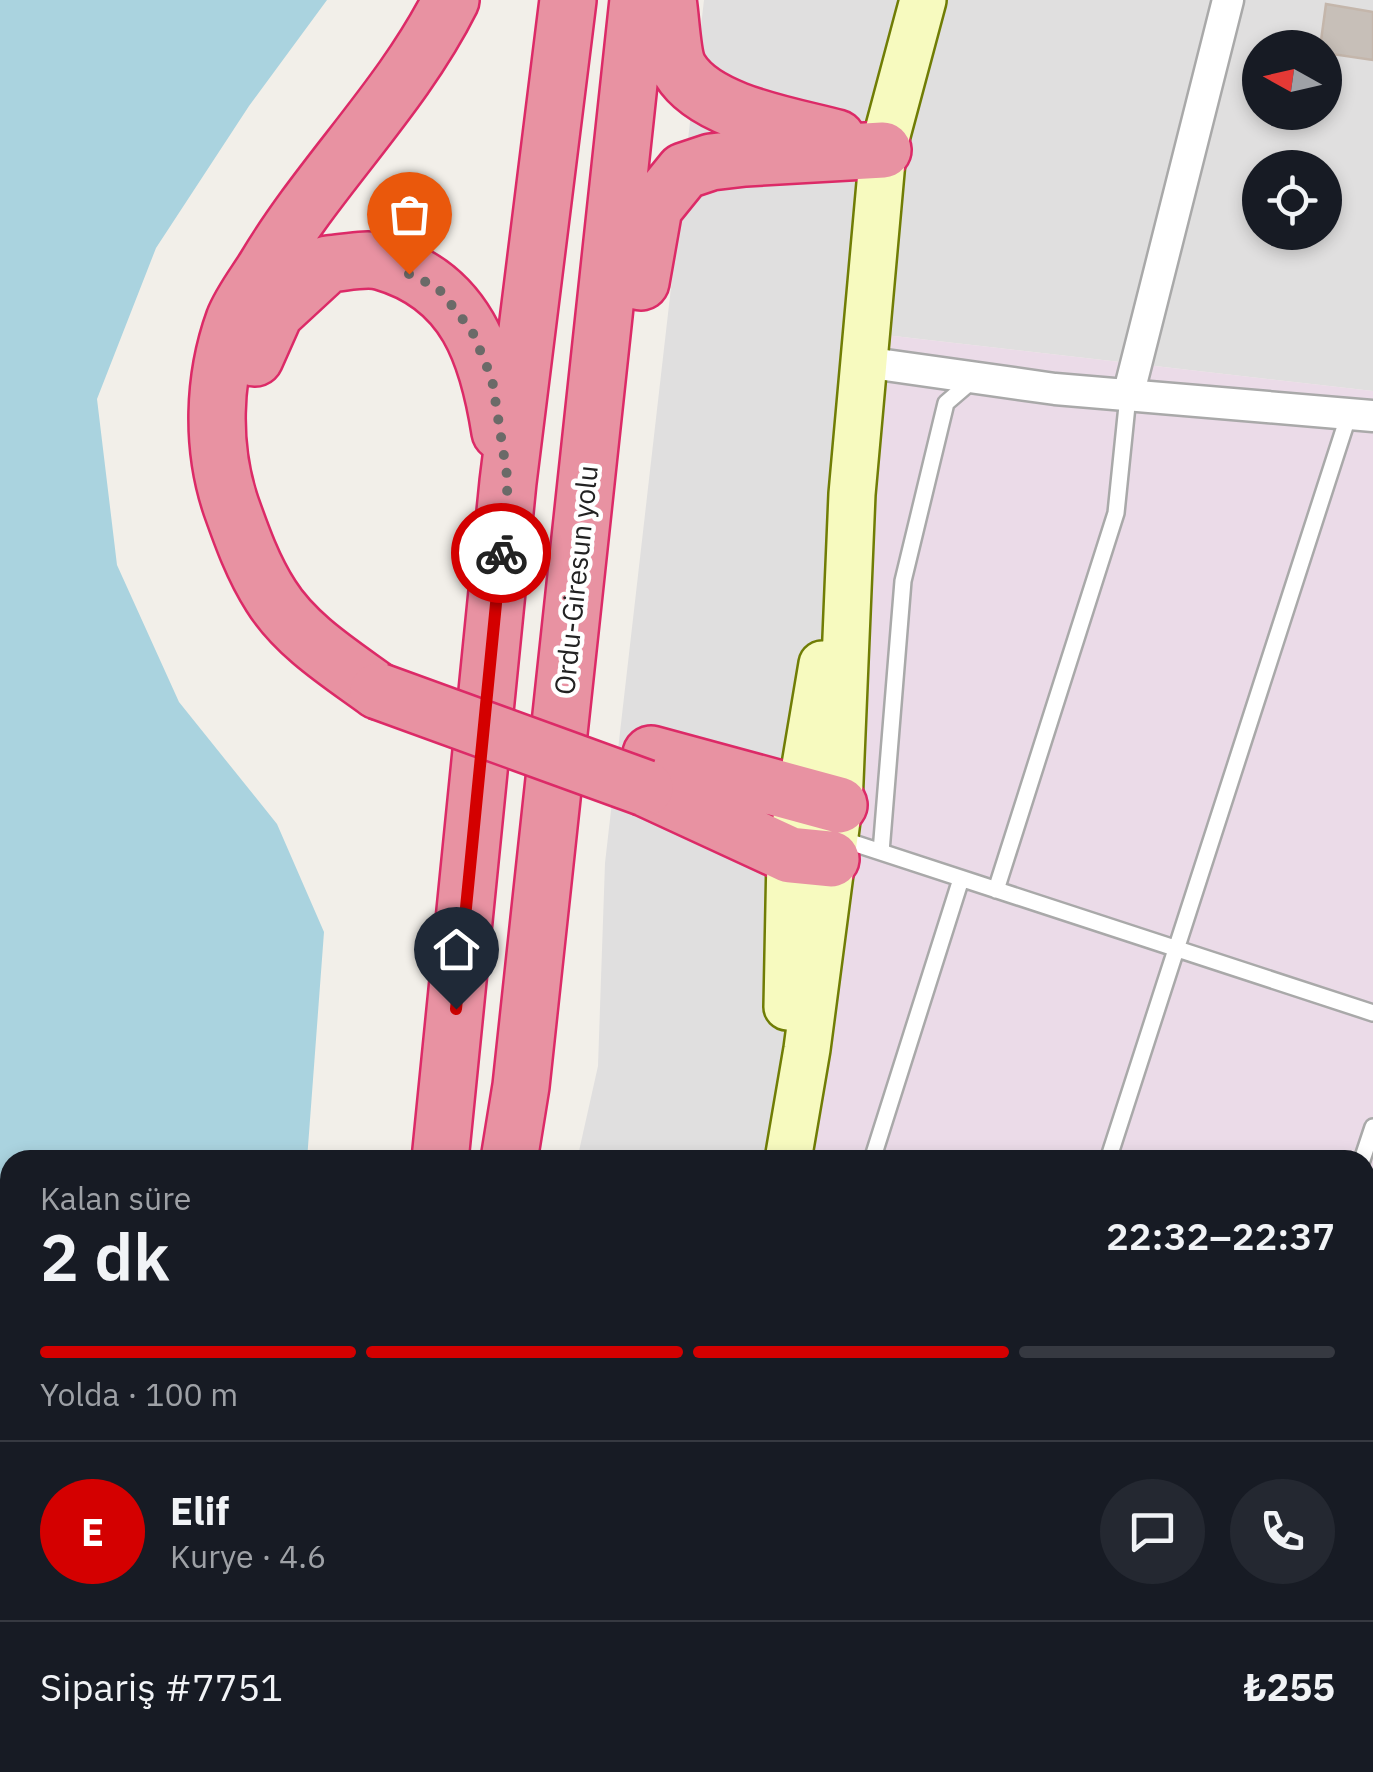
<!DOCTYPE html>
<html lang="tr">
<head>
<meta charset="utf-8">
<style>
  body { margin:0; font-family:"IBM Plex Sans",sans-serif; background:#242831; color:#f1f3f6; height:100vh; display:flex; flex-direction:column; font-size:38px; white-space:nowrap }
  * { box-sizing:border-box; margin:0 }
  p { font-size:32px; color:#9ea1a6 }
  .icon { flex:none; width:55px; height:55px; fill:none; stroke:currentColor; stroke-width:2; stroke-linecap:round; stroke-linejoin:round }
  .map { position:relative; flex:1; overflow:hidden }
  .panel { position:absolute; left:0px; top:1150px; width:1375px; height:622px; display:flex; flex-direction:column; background:#171b24; border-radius:30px 30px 0 0; box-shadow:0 5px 15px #0003 }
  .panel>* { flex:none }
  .needle { width:65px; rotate:278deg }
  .controls { position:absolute; left:1242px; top:30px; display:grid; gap:20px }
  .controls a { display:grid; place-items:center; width:100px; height:100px; border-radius:50%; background:#171b24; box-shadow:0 5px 15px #0003; font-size:50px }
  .pin { position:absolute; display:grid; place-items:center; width:85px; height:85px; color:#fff; margin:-102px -42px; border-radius:50% 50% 50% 0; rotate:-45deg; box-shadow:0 0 10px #0007 }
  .pin .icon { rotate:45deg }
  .courier { position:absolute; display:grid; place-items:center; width:100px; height:100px; margin:-50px; border:8px solid #d40000; border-radius:50%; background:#fff; color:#222; box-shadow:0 2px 12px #0007 }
  .summary em { font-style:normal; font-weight:600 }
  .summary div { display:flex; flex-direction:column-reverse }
  .summary { display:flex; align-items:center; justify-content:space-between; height:170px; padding:0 40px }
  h1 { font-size:65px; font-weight:600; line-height:75px }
  .bar { display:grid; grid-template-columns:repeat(4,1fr); gap:15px 10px; align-content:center; height:120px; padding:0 40px }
  .bar i { height:12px; border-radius:8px; background:#363941 }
  .bar .selected { background:#d40000 }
  .bar p { grid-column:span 4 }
  .line { display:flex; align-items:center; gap:25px; padding:0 40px; border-top:2px solid #363941 }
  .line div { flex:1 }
  .round { display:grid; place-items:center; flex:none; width:105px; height:105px; border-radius:52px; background:#242831 }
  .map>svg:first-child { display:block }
  .residential { fill:#e0dfdf; fill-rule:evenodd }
  .industrial { fill:#ebdbe8 }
  .water { fill:#aad3df }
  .building { fill:#c7bfb8; stroke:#c4b6ab; stroke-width:2.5 }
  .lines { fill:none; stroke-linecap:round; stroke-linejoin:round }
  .lane-casing { stroke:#a9a9a9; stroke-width:20 }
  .street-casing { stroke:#a9a9a9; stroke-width:35 }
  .secondary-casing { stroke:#707d05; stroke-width:50 }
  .highway-casing { stroke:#dc2a67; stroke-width:60 }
  .lane { stroke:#fff; stroke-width:15 }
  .street { stroke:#fff; stroke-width:30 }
  .secondary { stroke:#f7fabf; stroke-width:45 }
  .highway { stroke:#e892a2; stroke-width:55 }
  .highway-bridge-casing { stroke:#dc2a67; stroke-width:60; stroke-linecap:butt }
  .highway-bridge { stroke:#e892a2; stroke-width:55 }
  .done { stroke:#6b6a68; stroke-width:10; stroke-dasharray:0 18 }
  .route { stroke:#d40000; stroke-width:12 }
  .labels { text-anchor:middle; stroke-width:9; stroke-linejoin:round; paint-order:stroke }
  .street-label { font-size:28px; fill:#222; stroke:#fff }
</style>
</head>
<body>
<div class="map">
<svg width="1373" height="1772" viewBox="0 0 1373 1772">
  <rect width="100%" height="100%" fill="#f2efe9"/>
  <!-- residential -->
  <path class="residential" d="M704,0h669v391l-488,-56 -85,825h-223l21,-94 7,-203zM1260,48h65v64h-65zM1260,168h65v64h-65z
    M436,1762h427l3,10h-433z"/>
  <!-- industrial -->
  <path class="industrial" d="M885,335l488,56v1232l-8,-2v-461h-565z"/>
  <!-- water -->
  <path class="water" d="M0,0h327l-78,106 -93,142 -59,151 20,166 62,137 98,122 47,108 -17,228h-297v602l184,1 -3,9h-191z"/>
  <!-- building -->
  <path class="building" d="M1326,4l47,8v48l-48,-7v-5h-5z"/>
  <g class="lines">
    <defs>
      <path id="lane" d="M838,838l535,175
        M881,852l22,-271 43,-178 28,-24
        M996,890l120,-377 12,-117
        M872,1160l89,-281
        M1108,1160l241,-746
        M1362,1160l11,-33
        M1365,1508l8,2"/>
      <path id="street" d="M864,362l191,27 318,27
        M1128,396l100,-396"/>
      <path id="secondary" d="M787,1007l3,-152 32,-191
        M788,1160l19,-111 32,-244 13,-311 31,-344 40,-150
        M835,1762l1,10"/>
      <path id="highway" d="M668,0c3,17 4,57 12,70 26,43 112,56 157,68
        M641,282l13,-74 30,-37 27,-9 34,-4 138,-8
        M255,358l20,-45 53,-49c16,-1 39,-7 55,-2 83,24 105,93 117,170
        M378,691c-37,-27 -82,-55 -107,-95 -18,-28 -29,-59 -40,-90 -20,-59 -18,-128 3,-186 7,-18 21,-36 31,-52 56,-94 137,-170 186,-268
        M651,754l188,51
        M645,788l145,67 41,4
        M440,1160l68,-678 60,-482
        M509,1160l12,-74 117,-1086
        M317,1772l3,-10
        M385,1772l3,-10"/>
    </defs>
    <!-- lane casing -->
    <use href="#lane" class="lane-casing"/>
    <!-- street casing -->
    <use href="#street" class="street-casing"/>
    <!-- secondary casing -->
    <use href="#secondary" class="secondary-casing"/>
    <!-- highway casing -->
    <use href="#highway" class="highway-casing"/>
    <!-- lane -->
    <use href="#lane" class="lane"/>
    <!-- street -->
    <use href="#street" class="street"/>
    <!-- secondary -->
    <use href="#secondary" class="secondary"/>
    <!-- highway -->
    <use href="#highway" class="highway"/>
    <defs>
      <path id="highway-bridge" d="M378,691l267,97"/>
    </defs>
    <!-- highway-bridge casing -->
    <use href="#highway-bridge" class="highway-bridge-casing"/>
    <!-- highway-bridge -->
    <use href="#highway-bridge" class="highway-bridge"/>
  </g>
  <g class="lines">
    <!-- done -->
    <path class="done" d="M409,274l29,14 34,43 20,48 16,103 -7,71"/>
    <!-- route -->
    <path class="route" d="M456,1009l45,-456"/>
  </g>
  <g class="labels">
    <!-- street labels -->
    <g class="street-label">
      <text transform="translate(576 580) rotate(-84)" y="10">Ordu-Giresun yolu</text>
    </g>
  </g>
</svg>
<div class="controls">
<a><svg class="needle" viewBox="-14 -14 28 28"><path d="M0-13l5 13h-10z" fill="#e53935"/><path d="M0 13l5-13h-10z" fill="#9ea1a6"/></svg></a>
<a><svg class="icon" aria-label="locate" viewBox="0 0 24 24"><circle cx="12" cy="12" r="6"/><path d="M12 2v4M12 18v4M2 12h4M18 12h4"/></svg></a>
</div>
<div class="pin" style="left:409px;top:274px;background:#ea580c"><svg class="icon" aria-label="bag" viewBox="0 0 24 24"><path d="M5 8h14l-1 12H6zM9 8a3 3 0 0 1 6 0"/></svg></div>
<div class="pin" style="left:456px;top:1009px;background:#1f2937"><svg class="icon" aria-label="home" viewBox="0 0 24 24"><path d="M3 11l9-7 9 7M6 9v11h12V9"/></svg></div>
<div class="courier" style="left:501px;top:553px"><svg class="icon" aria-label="bike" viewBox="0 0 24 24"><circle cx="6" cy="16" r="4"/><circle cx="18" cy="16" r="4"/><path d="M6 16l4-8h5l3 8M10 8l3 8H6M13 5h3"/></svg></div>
<section class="panel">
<div class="summary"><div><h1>2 dk</h1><p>Kalan süre</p></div><em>22:32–22:37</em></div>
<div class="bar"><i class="selected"></i><i class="selected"></i><i class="selected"></i><i></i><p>Yolda · 100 m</p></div>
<div class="line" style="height:180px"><b class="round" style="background:#d40000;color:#fff">E</b><div><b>Elif</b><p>Kurye · 4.6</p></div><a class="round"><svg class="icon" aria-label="chat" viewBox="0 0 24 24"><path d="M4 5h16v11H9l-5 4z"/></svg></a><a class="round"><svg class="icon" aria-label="phone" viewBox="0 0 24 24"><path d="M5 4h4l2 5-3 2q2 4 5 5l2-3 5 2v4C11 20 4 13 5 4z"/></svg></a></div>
<div class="line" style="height:130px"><div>Sipariş #7751</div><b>₺255</b></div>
</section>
</div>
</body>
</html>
